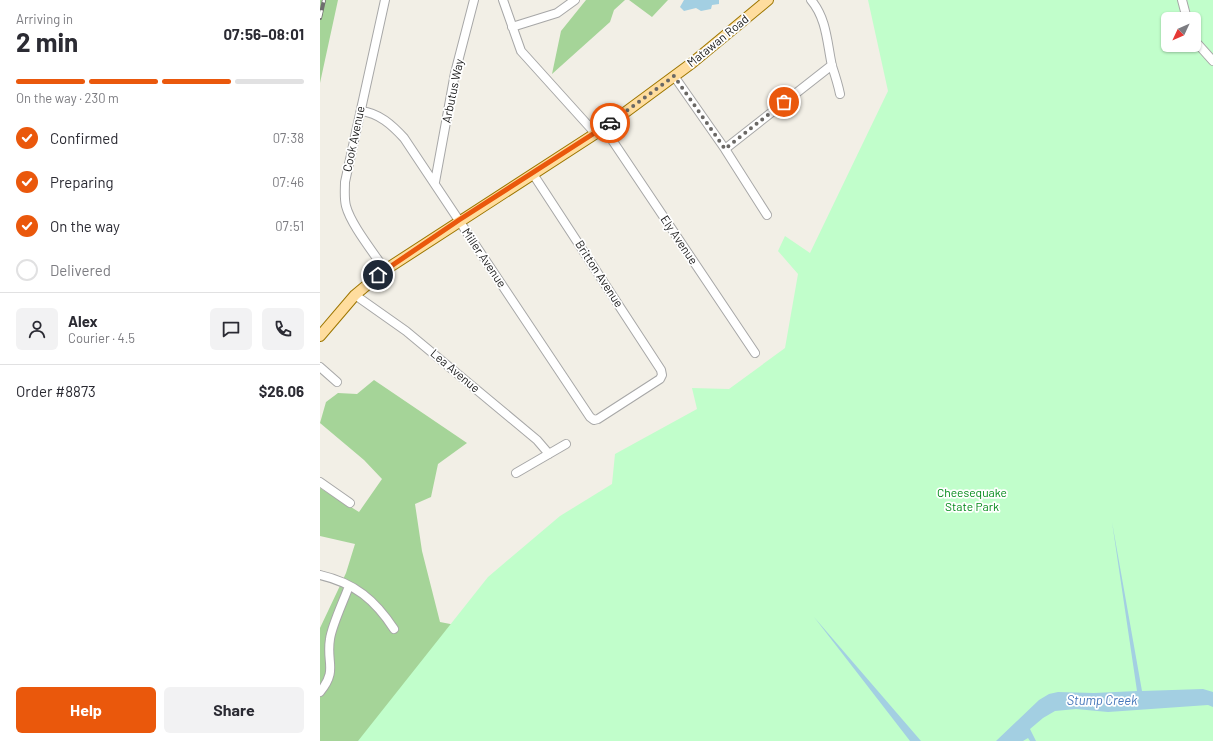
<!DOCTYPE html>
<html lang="en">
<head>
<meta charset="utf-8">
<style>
  body { margin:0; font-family:Barlow,sans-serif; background:#f2f2f3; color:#2b2b33; height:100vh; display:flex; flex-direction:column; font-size:15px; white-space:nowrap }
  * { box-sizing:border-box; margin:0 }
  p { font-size:13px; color:#7c7c81 }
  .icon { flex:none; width:22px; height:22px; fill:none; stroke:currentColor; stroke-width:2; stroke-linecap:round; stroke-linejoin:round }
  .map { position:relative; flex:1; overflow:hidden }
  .details { display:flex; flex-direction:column; background:#fff; width:320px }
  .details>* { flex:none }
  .needle { width:26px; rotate:226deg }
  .tools { position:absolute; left:841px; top:12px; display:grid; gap:8px }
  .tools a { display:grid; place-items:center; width:40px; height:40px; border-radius:6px; background:#fff; box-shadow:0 1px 3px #0004; font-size:20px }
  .pin { position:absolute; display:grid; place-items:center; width:34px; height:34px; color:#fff; margin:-17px; border:2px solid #fff; border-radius:50%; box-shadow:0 1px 4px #0007 }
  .courier { position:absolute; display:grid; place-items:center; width:40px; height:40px; margin:-20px; border:3px solid #ea580c; border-radius:50%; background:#fff; color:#222; box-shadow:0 1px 5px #0007 }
  .head em { font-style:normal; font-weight:700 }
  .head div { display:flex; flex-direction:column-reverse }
  .head { display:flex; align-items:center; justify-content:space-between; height:68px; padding:0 16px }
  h1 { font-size:26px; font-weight:700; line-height:30px }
  .bar { display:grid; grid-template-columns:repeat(4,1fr); gap:6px 4px; align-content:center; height:48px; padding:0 16px }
  .bar i { height:5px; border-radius:3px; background:#e1e1e2 }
  .bar .current { background:#ea580c }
  .bar p { grid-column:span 4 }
  .line { display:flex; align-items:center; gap:10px; padding:0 16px; border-top:1px solid #e1e1e2 }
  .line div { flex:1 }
  .round { display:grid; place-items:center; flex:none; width:42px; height:42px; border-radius:6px; background:#f2f2f3 }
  ol { padding:0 16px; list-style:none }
  li { display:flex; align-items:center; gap:12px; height:44px }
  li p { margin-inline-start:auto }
  li .icon { padding:4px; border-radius:50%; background:#ea580c; color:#fff; stroke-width:4 }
  li:last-child { color:#7c7c81 }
  li i { width:22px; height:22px; border:2px solid #e1e1e2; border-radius:50% }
  .action { display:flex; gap:8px; margin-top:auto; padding:8px 16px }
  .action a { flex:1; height:46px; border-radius:6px; background:#ea580c; color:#fff; font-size:16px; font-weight:700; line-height:46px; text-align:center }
  .action a+a { background:#f2f2f3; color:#2b2b33 }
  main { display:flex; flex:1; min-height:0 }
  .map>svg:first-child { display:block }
  .forest { fill:#a5d498 }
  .park { fill:#c1fecb; fill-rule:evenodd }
  .water { fill:#a3cfe2 }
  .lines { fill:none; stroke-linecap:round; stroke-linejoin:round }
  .minor-casing { stroke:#a7a7a7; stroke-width:10 }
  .major-casing { stroke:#9d7600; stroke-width:12 }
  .minor { stroke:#fff; stroke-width:8 }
  .major { stroke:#ffdd9e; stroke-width:10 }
  .rail-casing { stroke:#6e6e6e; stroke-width:4 }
  .rail { stroke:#fff; stroke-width:2.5; stroke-dasharray:8; stroke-linecap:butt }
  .done { stroke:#6a6865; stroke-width:4; stroke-dasharray:0 7.2 }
  .route { stroke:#ea580c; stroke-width:5 }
  .labels { text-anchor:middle; stroke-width:3.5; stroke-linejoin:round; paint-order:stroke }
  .street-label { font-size:12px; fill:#202020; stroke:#fff }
  .park-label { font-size:12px; fill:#038a19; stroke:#fff }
  .water-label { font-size:13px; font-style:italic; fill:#4475b9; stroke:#fff }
</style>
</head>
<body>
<main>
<section class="details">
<div class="head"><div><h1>2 min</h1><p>Arriving in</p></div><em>07:56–08:01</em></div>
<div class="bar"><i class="current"></i><i class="current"></i><i class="current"></i><i></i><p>On the way · 230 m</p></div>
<ol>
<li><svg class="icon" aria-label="check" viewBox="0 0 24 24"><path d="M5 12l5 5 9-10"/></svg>Confirmed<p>07:38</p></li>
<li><svg class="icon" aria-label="check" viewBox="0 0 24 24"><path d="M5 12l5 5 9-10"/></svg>Preparing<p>07:46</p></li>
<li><svg class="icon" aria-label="check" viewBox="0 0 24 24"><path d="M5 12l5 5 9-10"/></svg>On the way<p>07:51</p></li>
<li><i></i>Delivered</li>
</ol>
<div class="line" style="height:72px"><a class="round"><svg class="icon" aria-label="person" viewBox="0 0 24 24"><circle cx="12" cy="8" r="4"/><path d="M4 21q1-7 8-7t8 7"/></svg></a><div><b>Alex</b><p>Courier · 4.5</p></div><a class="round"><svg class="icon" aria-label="chat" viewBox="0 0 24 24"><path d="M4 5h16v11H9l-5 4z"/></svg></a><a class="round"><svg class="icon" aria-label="phone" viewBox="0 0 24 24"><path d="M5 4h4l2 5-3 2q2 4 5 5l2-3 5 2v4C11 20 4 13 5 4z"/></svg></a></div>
<div class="line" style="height:52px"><div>Order #8873</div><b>$26.06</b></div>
<div class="action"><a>Help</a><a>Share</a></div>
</section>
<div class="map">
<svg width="893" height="741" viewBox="0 0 893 741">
  <rect width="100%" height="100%" fill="#f2efe6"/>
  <!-- forest -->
  <path class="forest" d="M0,0h18l-18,83z
    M266,0h39l-11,10 -4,12 -58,52 9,-43z
    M309,0h39l-16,17z
    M54,380l93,63 -29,21 -7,33 -16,7 7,47 18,71 41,8 10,111h-171v-113l26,-55 9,-29 -35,-8v-48l39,24 23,-33 -18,-19 -44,-37 6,-21 12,-9 19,1z"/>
  <!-- park -->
  <path class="park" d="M548,0h345v741h-855l130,-164 72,-61 52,-32 3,-30 82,-45 -5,-21 37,1 56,-41 13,-74 -20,-23 7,-15 25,17 78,-162zM848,19h26v26h-26z"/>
  <!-- water -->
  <path class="water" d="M364,0h35v4l-7,1 -1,4 -10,2 -5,-3 -12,3 -4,-4z
    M792,522l30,169 61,-2 10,3v15l-5,-2 -100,7 -32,-3 -21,2 -12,7 -13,11 6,12h-6l-2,-3 -5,3h-27l43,-41 10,-6 9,-2 36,1 43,-2z
    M494,617l107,124h-11z"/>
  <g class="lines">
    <defs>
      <path id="minor" d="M65,0l-40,182c0,8 -1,16 1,24 5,19 28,47 39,64
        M183,0l18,51 74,82
        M491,0c16,19 16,43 21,66 3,9 6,18 8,28
        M862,0l5,19
        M192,27l45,-14 18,-13
        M874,37l2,5 17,19
        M354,76l51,73 42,66
        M41,111c18,2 31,14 43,27l186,279 4,3 4,-1 62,-40 2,-4 -1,-5 -128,-196
        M284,128l151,225
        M405,149l107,-84
        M115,182l20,-109 19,-73
        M35,295l51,36 131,109 12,14
        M0,367l17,15
        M196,473l50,-29
        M0,482l30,21
        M0,575c35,8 55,25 74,54
        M0,692c18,-22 6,-29 10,-53 2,-14 14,-39 19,-53"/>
      <path id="major" d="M0,336l35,-41 30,-25 219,-142 88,-65 76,-63"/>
    </defs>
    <!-- minor casing -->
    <use href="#minor" class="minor-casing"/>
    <!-- major casing -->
    <use href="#major" class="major-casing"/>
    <!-- minor -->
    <use href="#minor" class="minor"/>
    <!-- major -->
    <use href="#major" class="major"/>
    <defs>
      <path id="rail" d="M0,18l4,-18"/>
    </defs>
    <!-- rail casing -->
    <use href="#rail" class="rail-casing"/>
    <!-- rail -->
    <use href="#rail" class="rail"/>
  </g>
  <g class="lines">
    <!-- done -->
    <path class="done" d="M290,123l64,-47 51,73 59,-47"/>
    <!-- route -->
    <path class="route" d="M58,275l81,-55 151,-97"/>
  </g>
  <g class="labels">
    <!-- street labels -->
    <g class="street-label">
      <text transform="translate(398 41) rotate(-39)" y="4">Matawan Road</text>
      <text transform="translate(133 91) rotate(-78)" y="4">Arbutus Way</text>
      <text transform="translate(34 139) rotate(-78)" y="4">Cook Avenue</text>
      <text transform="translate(359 240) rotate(56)" y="4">Ely Avenue</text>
      <text transform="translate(164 258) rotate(56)" y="4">Miller Avenue</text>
      <text transform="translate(279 274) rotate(57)" y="4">Britton Avenue</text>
      <text transform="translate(135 371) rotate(40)" y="4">Lea Avenue</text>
    </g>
    <!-- park labels -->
    <g class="park-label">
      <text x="652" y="497">Cheesequake<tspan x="652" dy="14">State Park</tspan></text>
    </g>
    <!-- water labels -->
    <g class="water-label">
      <text x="782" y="705">Stump Creek</text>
    </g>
  </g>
</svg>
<div class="tools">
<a><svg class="needle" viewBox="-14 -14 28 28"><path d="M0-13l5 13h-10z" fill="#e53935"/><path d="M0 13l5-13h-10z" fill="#7c7c81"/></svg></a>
</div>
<div class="pin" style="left:464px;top:102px;background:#ea580c"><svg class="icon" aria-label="bag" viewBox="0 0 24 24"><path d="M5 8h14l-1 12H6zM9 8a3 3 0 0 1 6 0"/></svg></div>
<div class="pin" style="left:58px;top:275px;background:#1f2937"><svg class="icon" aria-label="home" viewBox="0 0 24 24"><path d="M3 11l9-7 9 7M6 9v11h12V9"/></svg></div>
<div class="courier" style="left:290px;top:123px"><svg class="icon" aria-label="car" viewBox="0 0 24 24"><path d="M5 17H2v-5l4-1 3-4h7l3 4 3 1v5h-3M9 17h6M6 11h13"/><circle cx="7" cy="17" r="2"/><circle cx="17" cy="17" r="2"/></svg></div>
</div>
</main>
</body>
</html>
